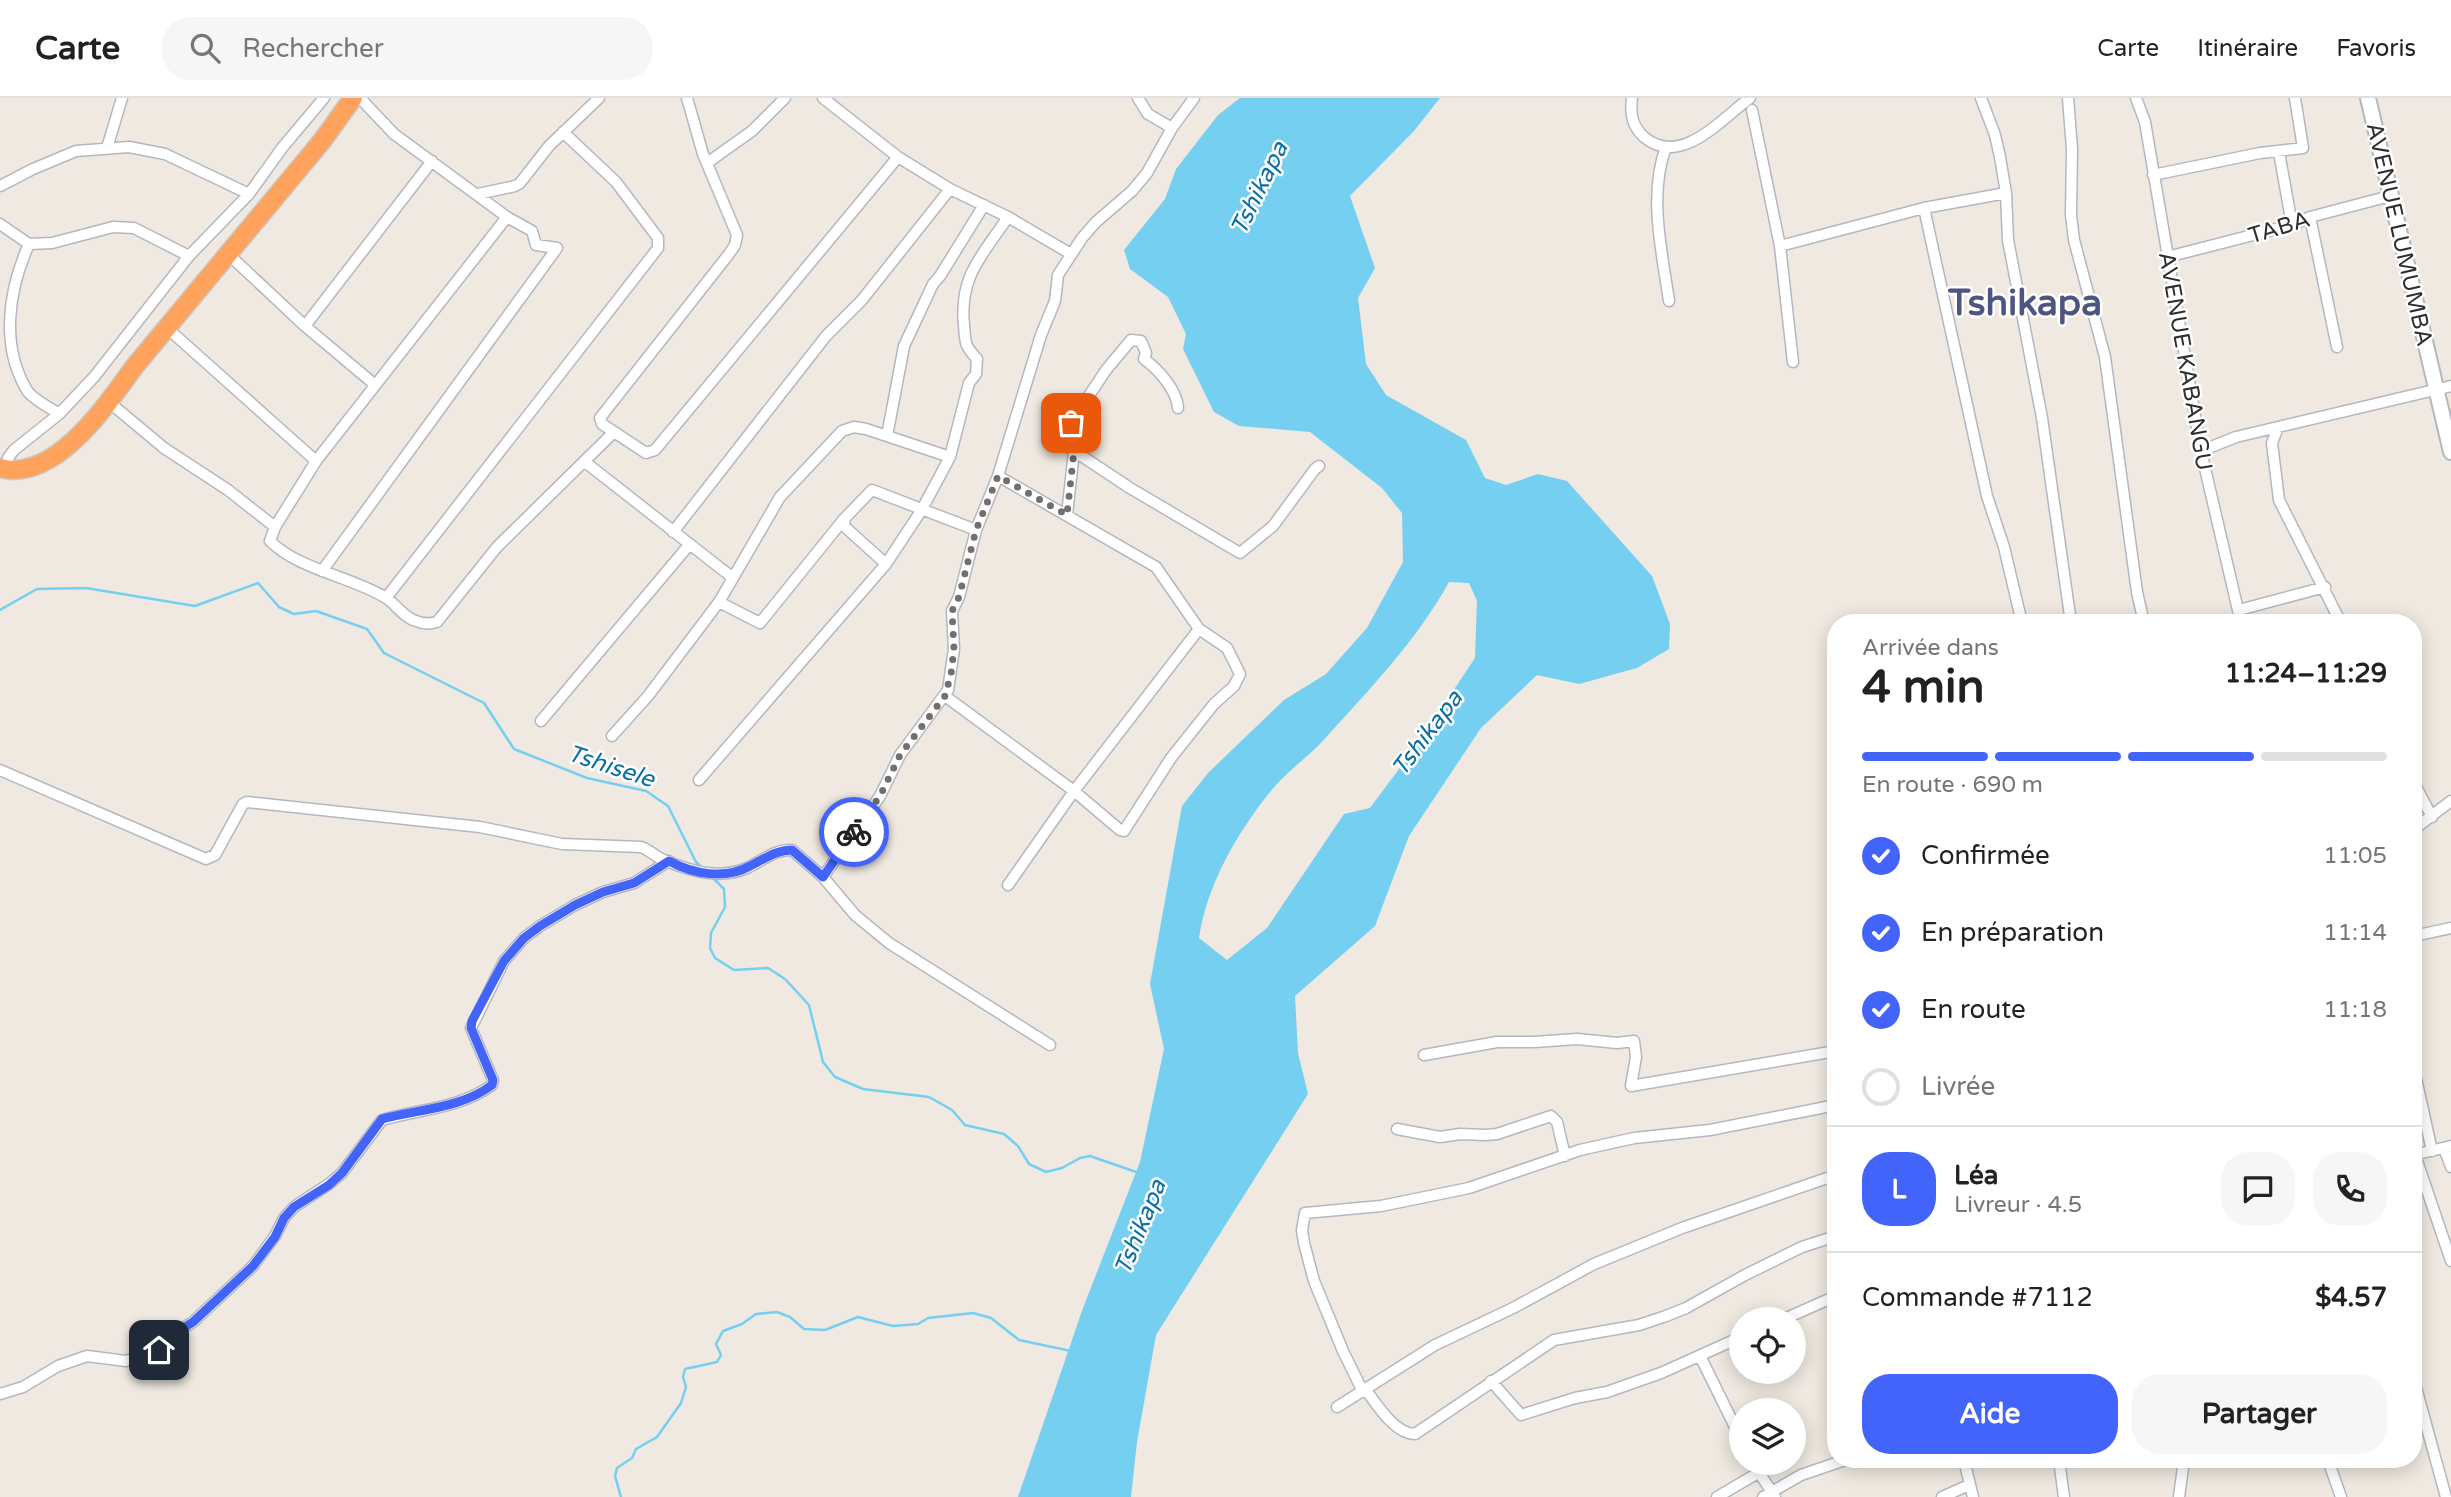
<!DOCTYPE html>
<html lang="fr">
<head>
<meta charset="utf-8">
<style>
  body { margin:0; font-family:"Varela Round",sans-serif; background:#f6f6f6; color:#222; height:100vh; display:flex; flex-direction:column; font-size:26px; white-space:nowrap }
  * { box-sizing:border-box; margin:0 }
  p { font-size:23px; color:#767676 }
  .icon { flex:none; width:38px; height:38px; fill:none; stroke:currentColor; stroke-width:2; stroke-linecap:round; stroke-linejoin:round }
  .map { position:relative; flex:1; overflow:hidden }
  .drawer { position:absolute; left:1827px; top:516px; width:595px; height:854px; display:flex; flex-direction:column; background:#fff; border-radius:28px; box-shadow:0 4px 18px #0003 }
  .drawer>* { flex:none }
  .fabs { position:absolute; left:1729px; top:1209px; display:grid; gap:14px }
  .fabs a { display:grid; place-items:center; width:77px; height:77px; border-radius:50%; background:#fff; box-shadow:0 4px 18px #0003; font-size:35px }
  .pin { position:absolute; display:grid; place-items:center; width:60px; height:60px; color:#fff; margin:-30px; border-radius:14px; box-shadow:0 4px 10px #0006 }
  .courier { position:absolute; display:grid; place-items:center; width:70px; height:70px; margin:-35px; border:5px solid #4264fb; border-radius:50%; background:#fff; color:#222; box-shadow:0 2px 9px #0007 }
  .summary em { font-style:normal; font-weight:800 }
  .summary div { display:flex; flex-direction:column-reverse }
  .summary { display:flex; align-items:center; justify-content:space-between; height:119px; padding:0 35px }
  h1 { font-size:46px; font-weight:800; line-height:52px }
  .bar { display:grid; grid-template-columns:repeat(4,1fr); gap:10px 7px; align-content:center; height:84px; padding:0 35px }
  .bar i { height:9px; border-radius:5px; background:#e0e0e0 }
  .bar .current { background:#4264fb }
  .bar p { grid-column:span 4 }
  .line { display:flex; align-items:center; gap:18px; padding:0 35px; border-top:2px solid #e0e0e0 }
  .line div { flex:1 }
  .round { display:grid; place-items:center; flex:none; width:74px; height:74px; border-radius:28px; background:#f6f6f6 }
  ol { padding:0 35px; list-style:none }
  li { display:flex; align-items:center; gap:21px; height:77px }
  li p { margin-inline-start:auto }
  li .icon { padding:7px; border-radius:50%; background:#4264fb; color:#fff; stroke-width:4 }
  li:last-child { color:#767676 }
  li i { width:38px; height:38px; border:4px solid #e0e0e0; border-radius:50% }
  .button { display:flex; gap:14px; margin-top:auto; padding:14px 35px }
  .button a { flex:1; height:80px; border-radius:28px; background:#4264fb; color:#fff; font-size:28px; font-weight:800; line-height:80px; text-align:center }
  .button a+a { background:#f6f6f6; color:#222 }
  header { display:flex; align-items:center; gap:42px; box-sizing:border-box; height:98px; padding:0 35px; background:#fff; border-bottom:2px solid #e0e0e0 }
  header strong { font-size:33px }
  nav { display:flex; gap:38px; margin-inline-start:auto; font-size:24px }
  .search { width:490px; height:63px; background:#f6f6f6; display:flex; align-items:center; gap:18px; box-sizing:border-box; padding:0 24px; border-radius:28px; color:#767676; font-size:26px }
  .map>svg:first-child { display:block }
  .water { fill:#75cff0; fill-rule:evenodd }
  .lines { fill:none; stroke-linecap:round; stroke-linejoin:round }
  .stream { stroke:#75cff0; stroke-width:2.5 }
  .street-casing { stroke:#b4b7c1; stroke-width:13 }
  .secondary-casing { stroke:#b4b7c1; stroke-width:18 }
  .highway-casing { stroke:#c9c9c9; stroke-width:21 }
  .street { stroke:#fff; stroke-width:10 }
  .secondary { stroke:#fff; stroke-width:14 }
  .highway { stroke:#ffa35c; stroke-width:18 }
  .done { stroke:#726f6d; stroke-width:7; stroke-dasharray:0 12.6 }
  .route { stroke:#4264fb; stroke-width:9 }
  .labels { text-anchor:middle; stroke-width:5; stroke-linejoin:round; paint-order:stroke }
  .street-label { font-size:23px; fill:#2e2e2e; stroke:#fff }
  .water-label { font-size:24px; font-style:italic; fill:#0d6fa3; stroke:#fff }
  .town-label { font-size:37px; font-weight:bold; fill:#4d5680; stroke:#fff }
</style>
</head>
<body>
<header>
<strong>Carte</strong>
<div class="search"><svg class="icon" aria-label="search" viewBox="0 0 24 24"><circle cx="10" cy="10" r="6"/><path d="M15 15l6 6"/></svg>Rechercher</div>
<nav><a>Carte</a><a>Itinéraire</a><a>Favoris</a></nav>
</header>
<div class="map">
<svg width="2451" height="1399" viewBox="0 0 2451 1399">
  <rect width="100%" height="100%" fill="#efe9e1"/>
  <!-- water -->
  <path class="water" d="M1240,0h200l-26,33 -64,65 25,72 -17,30 8,66 20,31 80,45 19,38 21,7 32,-11 29,7 85,95 18,48 -1,25 -32,19 -58,16 -42,-9 -56,53 -72,108 -34,90 -80,70 3,57 10,41 -152,241 -19,107 -6,55h-113l65,-189 57,-146 24,-113 -14,-65 32,-178 26,-33 76,-73 42,-26 41,-46 36,-66 -1,-49 -20,-25 -72,-56 -71,-6 -25,-14 -31,-63 3,-15 -18,-37 -38,-28 -6,-19 41,-51 11,-30 42,-54zM1449,484l20,1 8,18 -2,57 -56,84 -49,66 -26,6 -77,114 -40,32 -28,-22c8,-53 38,-105 71,-146 14,-18 34,-32 50,-48 46,-51 96,-102 129,-162z"/>
  <g class="lines">
    <!-- stream -->
    <path class="stream" d="M0,512l37,-21 49,-1 109,18 63,-23 21,24 15,7 22,-3 51,18 17,24 100,50 30,46 73,29 59,13 22,15 28,56 6,6
      M712,779l12,12 1,18 -14,26 -1,15 5,10 19,12 34,-2 17,11 24,26 14,57 12,15 28,12 66,8 23,13 13,15 39,9 14,12 11,18 17,8 16,-4 18,-10 10,-2 49,17
      M621,1399l-6,-21 2,-8 15,-10 4,-9 21,-12 24,-34 5,-16 -3,-10 2,-8 32,-7 4,-7 -5,-11 7,-13 19,-7 14,-10 21,-2 13,5 14,12 21,1 33,-13 35,9 25,-2 10,-6 45,-5 18,5 28,22 52,11"/>
    <defs>
      <path id="street" d="M687,0l16,56 34,81 -2,10 -6,9 -129,164 2,6 44,29 9,-3 243,-293
        M823,0l75,59 52,32 58,28 63,37
        M1138,0l10,16 24,14
        M1632,0c-2,16 0,28 12,39 37,31 77,-18 106,-39
        M1981,0l14,37 5,22 6,36 2,47 34,178 29,205
        M2068,0l4,51 -1,66 3,25 31,117 32,235 7,31
        M2136,0l9,24 56,329 40,172
        M1752,12l28,136 144,-38 82,-15
        M1666,49c-18,48 -4,105 3,154
        M107,50l15,-50
        M2279,54l13,73
        M707,65l45,-32 33,-33
        M2153,77l107,-22 43,-5 -8,-50
        M0,88l33,-17 43,-18 53,-4 36,7 84,40
        M478,96l37,-8 5,-3 29,-37 50,-48
        M1924,110l63,288 17,51 18,76
        M507,119l-191,244 -41,66 -5,14c29,29 83,36 116,57 10,6 18,20 30,23 7,3 14,3 21,1l60,-75 116,-114
        M2310,119l27,130
        M0,126l29,20 23,-1 61,-16 21,1 55,28
        M29,146c-21,47 -29,103 -1,148 8,9 21,15 31,22
        M1780,148l13,116
        M227,155l78,73 69,58
        M2167,159l125,-32 18,-8 80,-21
        M305,228l127,-165
        M166,229l150,134
        M109,304l55,46 64,42 47,37
        M1178,310c-1,-18 -20,-39 -34,-49l2,-6 -5,-12 -10,-1 -25,30 -47,71 71,47 110,65 33,-27 42,-57 4,-3
        M2278,329l-6,16 7,57 62,123
        M887,338l17,-90 29,-62 7,-8 44,-71
        M2201,353l35,-14 215,-51
        M585,364l148,116
        M8,372v-12l6,-8 45,-36 35,-37 95,-121 60,-62 33,-46 42,-50
        M1067,417l7,-64
        M844,421l1,8 41,37
        M673,434l153,-196 36,-36 88,-111
        M322,473l235,-323 -21,-3 -4,-14 -25,-14 -113,-83 -34,-36
        M386,500l272,-350v-10l-42,-56 -53,-50
        M719,504l41,21 84,-104 28,-29 104,40
        M2239,512l86,-23
        M945,598l129,95 46,39 4,1 47,-73 43,-54 20,-18 6,-12 -13,-26 -28,-19 -43,-62 -158,-91
        M541,623l148,-176
        M612,638l36,-40 71,-94 61,-105 62,-66 12,-4 12,2 84,28
        M0,672l206,89 9,-4 28,-51 4,-2 233,25 82,17 79,3c9,3 16,11 23,13 26,11 55,20 83,8 15,-7 28,-19 45,-18l31,27 32,38 34,28 161,102
        M699,682l187,-216 35,-53 29,-54 19,-74 7,-9 1,-15c-12,-13 -12,-16 -13,-34 -5,-49 18,-69 44,-108
        M2413,683l19,36
        M2413,732l38,-29
        M823,779l57,-81 20,-41 48,-65 6,-41 -2,-38 7,-14 17,-67 22,-54 43,-141 14,-34 3,-26 24,-37 14,-16 36,-31 15,-18 25,-45 22,-30
        M1008,787l66,-94 125,-162
        M2413,836h10l28,-6
        M1424,957l73,-13h37l43,-3 40,4 17,-2 2,16 -5,29 205,-35
        M2413,967l19,86
        M1397,1031l43,8 20,-3 26,1 11,-1 54,-18 6,6 8,34
        M2444,1050l7,19
        M2413,1057l38,-9
        M2415,1057l36,106
        M1782,1222l54,-24
        M1700,1258l41,83
        M2413,1279l33,120
        M1491,1283l30,34 54,-17 32,-6 54,-19 80,-36
        M1366,1292c11,15 29,44 49,44l139,-94 85,-15 27,-9 20,-8 59,-33 57,-28 34,-11
        M1363,1294l-20,-41 -29,-70 -10,-38 -2,-13 3,-17 76,-7 88,-18 111,-38 54,-12 76,-8 126,-25
        M0,1296l23,-7 35,-21 29,-10 39,5 33,-11 18,-18 16,-10 60,-56 22,-30 9,-18 10,-11 35,-23 13,-11 40,-53c37,-11 77,-11 110,-35l1,-5 -22,-52 33,-67 20,-23 16,-12 35,-21 28,-13 31,-9 35,-22
        M1337,1309l98,-62 78,-37 81,-44 88,-36 154,-53
        M1964,1362l9,37
        M2059,1362l5,37
        M2328,1362l13,37
        M1753,1365l22,34
        M1717,1399l41,-24
        M1763,1399l38,-22 44,-15
        M1942,1399l27,-12
        M2179,1399l5,-37"/>
      <path id="secondary" d="M2368,0l83,354"/>
      <path id="highway" d="M0,370c55,15 107,-64 135,-102l187,-225 31,-43"/>
    </defs>
    <!-- street casing -->
    <use href="#street" class="street-casing"/>
    <!-- secondary casing -->
    <use href="#secondary" class="secondary-casing"/>
    <!-- highway casing -->
    <use href="#highway" class="highway-casing"/>
    <!-- street -->
    <use href="#street" class="street"/>
    <!-- secondary -->
    <use href="#secondary" class="secondary"/>
    <!-- highway -->
    <use href="#highway" class="highway"/>
  </g>
  <g class="lines">
    <!-- done -->
    <path class="done" d="M854,734l26,-36 20,-41 45,-59 6,-22 3,-25 -2,-38 7,-14 17,-67 22,-54 69,39 7,-64 -15,-10 12,-18"/>
    <!-- route -->
    <path class="route" d="M159,1252l18,-18 16,-10 60,-56 22,-29 9,-19 10,-11 35,-22 13,-12 40,-54c37,-10 78,-10 110,-34l1,-5 -22,-52 1,-7 32,-60 20,-23 16,-12 35,-21 28,-13 31,-9 35,-22c24,13 56,19 81,5 14,-7 26,-16 42,-16l31,27 31,-45"/>
  </g>
  <g class="labels">
    <!-- street labels -->
    <g class="street-label">
      <text transform="translate(2279 129) rotate(-17)" y="8">TABA</text>
      <text transform="translate(2400 136) rotate(77)" y="8">AVENUE LUMUMBA</text>
      <text transform="translate(2186 263) rotate(80)" y="8">AVENUE KABANGU</text>
    </g>
    <!-- water labels -->
    <g class="water-label">
      <text transform="translate(1259 90) rotate(-64)" y="8">Tshikapa</text>
      <text transform="translate(1427 635) rotate(-53)" y="8">Tshikapa</text>
      <text transform="translate(611 668) rotate(18)" y="8">Tshisele</text>
      <text transform="translate(1140 1129) rotate(-68)" y="8">Tshikapa</text>
    </g>
    <!-- town labels -->
    <g class="town-label">
      <text x="2025" y="217">Tshikapa</text>
    </g>
  </g>
</svg>
<div class="fabs">
<a><svg class="icon" aria-label="locate" viewBox="0 0 24 24"><circle cx="12" cy="12" r="6"/><path d="M12 2v4M12 18v4M2 12h4M18 12h4"/></svg></a>
<a><svg class="icon" aria-label="layers" viewBox="0 0 24 24"><path d="M12 4l9 5-9 5-9-5zM3 14l9 5 9-5"/></svg></a>
</div>
<div class="pin" style="left:1071px;top:325px;background:#ea580c"><svg class="icon" aria-label="bag" viewBox="0 0 24 24"><path d="M5 8h14l-1 12H6zM9 8a3 3 0 0 1 6 0"/></svg></div>
<div class="pin" style="left:159px;top:1252px;background:#1f2937"><svg class="icon" aria-label="home" viewBox="0 0 24 24"><path d="M3 11l9-7 9 7M6 9v11h12V9"/></svg></div>
<div class="courier" style="left:854px;top:734px"><svg class="icon" aria-label="bike" viewBox="0 0 24 24"><circle cx="6" cy="16" r="4"/><circle cx="18" cy="16" r="4"/><path d="M6 16l4-8h5l3 8M10 8l3 8H6M13 5h3"/></svg></div>
<section class="drawer">
<div class="summary"><div><h1>4 min</h1><p>Arrivée dans</p></div><em>11:24–11:29</em></div>
<div class="bar"><i class="current"></i><i class="current"></i><i class="current"></i><i></i><p>En route · 690 m</p></div>
<ol>
<li><svg class="icon" aria-label="check" viewBox="0 0 24 24"><path d="M5 12l5 5 9-10"/></svg>Confirmée<p>11:05</p></li>
<li><svg class="icon" aria-label="check" viewBox="0 0 24 24"><path d="M5 12l5 5 9-10"/></svg>En préparation<p>11:14</p></li>
<li><svg class="icon" aria-label="check" viewBox="0 0 24 24"><path d="M5 12l5 5 9-10"/></svg>En route<p>11:18</p></li>
<li><i></i>Livrée</li>
</ol>
<div class="line" style="height:126px"><b class="round" style="background:#4264fb;color:#fff">L</b><div><b>Léa</b><p>Livreur · 4.5</p></div><a class="round"><svg class="icon" aria-label="chat" viewBox="0 0 24 24"><path d="M4 5h16v11H9l-5 4z"/></svg></a><a class="round"><svg class="icon" aria-label="phone" viewBox="0 0 24 24"><path d="M5 4h4l2 5-3 2q2 4 5 5l2-3 5 2v4C11 20 4 13 5 4z"/></svg></a></div>
<div class="line" style="height:91px"><div>Commande #7112</div><b>$4.57</b></div>
<div class="button"><a>Aide</a><a>Partager</a></div>
</section>
</div>
</body>
</html>
